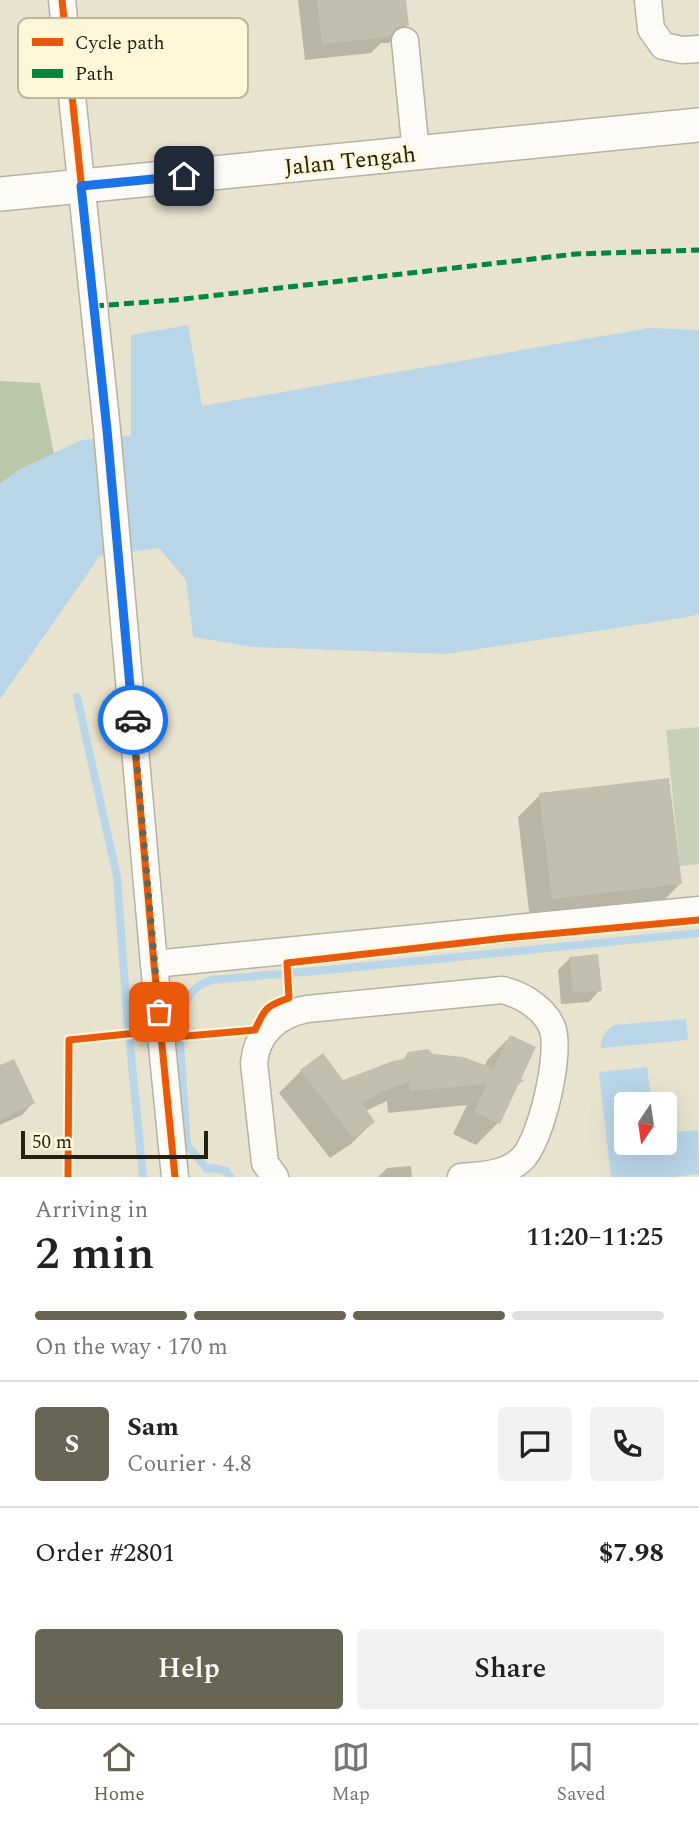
<!DOCTYPE html>
<html lang="en">
<head>
<meta charset="utf-8">
<style>
  body { margin:0; font-family:Spectral,serif; background:#f2f2f2; color:#222; height:100vh; display:flex; flex-direction:column; font-size:26px; white-space:nowrap }
  * { box-sizing:border-box; margin:0 }
  p { font-size:23px; color:#767676 }
  .icon { flex:none; width:38px; height:38px; fill:none; stroke:currentColor; stroke-width:2; stroke-linecap:round; stroke-linejoin:round }
  .map { position:relative; height:1177px; overflow:hidden }
  .side { display:flex; flex-direction:column; background:#fff; flex:1 }
  .side>* { flex:none }
  .needle { width:46px; rotate:193deg }
  .controls { position:absolute; left:614px; top:1092px; display:grid; gap:14px }
  .controls a { display:grid; place-items:center; width:63px; height:63px; border-radius:7px; background:#fff; box-shadow:0 7px 28px #0002; font-size:35px }
  .scale { position:absolute; left:21px; bottom:18px; width:187px; box-sizing:border-box; padding-left:7px; border:4px solid #242113; border-top:0; font-size:19px; line-height:24px; white-space:nowrap; color:#242113; -webkit-text-stroke:5px #fdf6d8; paint-order:stroke }
  .pin { position:absolute; display:grid; place-items:center; width:60px; height:60px; color:#fff; margin:-30px; border-radius:14px; box-shadow:0 4px 10px #0006 }
  .courier { position:absolute; display:grid; place-items:center; width:70px; height:70px; margin:-35px; border:5px solid #1a73e8; border-radius:50%; background:#fff; color:#222; box-shadow:0 2px 9px #0007 }
  .head em { font-style:normal; font-weight:600 }
  .head div { display:flex; flex-direction:column-reverse }
  .head { display:flex; align-items:center; justify-content:space-between; height:119px; padding:0 35px }
  h1 { font-size:46px; font-weight:600; line-height:52px }
  .bar { display:grid; grid-template-columns:repeat(4,1fr); gap:10px 7px; align-content:center; height:84px; padding:0 35px }
  .bar i { height:9px; border-radius:5px; background:#e0e0e0 }
  .bar .current { background:#696554 }
  .bar p { grid-column:span 4 }
  .line { display:flex; align-items:center; gap:18px; padding:0 35px; border-top:2px solid #e0e0e0 }
  .line div { flex:1 }
  .round { display:grid; place-items:center; flex:none; width:74px; height:74px; border-radius:7px; background:#f2f2f2 }
  .button { display:flex; gap:14px; margin-top:auto; padding:14px 35px }
  .button a { flex:1; height:80px; border-radius:7px; background:#696554; color:#fff; font-size:28px; font-weight:600; line-height:80px; text-align:center }
  .button a+a { background:#f2f2f2; color:#222 }
  .tab-bar { display:flex; justify-content:space-around; align-items:center; height:98px; border-top:2px solid #e0e0e0; background:#fff; font-size:19px; color:#767676 }
  .tab-bar a { display:grid; justify-items:center; gap:4px }
  .tab-bar .current { color:#696554 }
  .map>svg:first-child { display:block }
  .green { fill:#c7d1b7 }
  .forest { fill:#b8c8a8 }
  .water { fill:#b8d6e8 }
  .shadow { fill:#0003 }
  .lines { fill:none; stroke-linecap:round; stroke-linejoin:round }
  .stream { stroke:#b8d6e8; stroke-width:8 }
  .building { fill:#c3bfaf }
  .minor-casing { stroke:#b6b2a2; stroke-width:29 }
  .major-casing { stroke:#b6b2a2; stroke-width:36 }
  .minor { stroke:#fcfbf8; stroke-width:26 }
  .major { stroke:#fcfbf8; stroke-width:33 }
  .quiet { stroke:#00873e; stroke-width:5; stroke-dasharray:10 5; stroke-linecap:butt }
  .cycleway-casing { stroke:#fdf6d8; stroke-width:11 }
  .cycleway { stroke:#e8590c; stroke-width:7 }
  .done { stroke:#696554; stroke-width:7; stroke-dasharray:0 12.6 }
  .route { stroke:#1a73e8; stroke-width:9 }
  .labels { text-anchor:middle; stroke-width:5; stroke-linejoin:round; paint-order:stroke }
  .street-label { font-size:23px; fill:#242113; stroke:#fdf6d8 }
  .key { fill:#fdf6d8; stroke:#bcb69d; stroke-width:2 }
  .key-label { font-size:19px; fill:#242113 }
</style>
</head>
<body>
<div class="map">
<svg width="699" height="1177" viewBox="0 0 699 1177">
  <rect width="100%" height="100%" fill="#e8e3ce"/>
  <!-- green -->
  <path class="green" d="M699,727v137l-19,2 -14,-136z"/>
  <!-- forest -->
  <path class="forest" d="M0,381l40,2 14,71 -35,16 -19,14z"/>
  <!-- water -->
  <path class="water" d="M188,325l14,81 447,-78 50,2v284l-11,3 -242,37 -193,-7 -60,-10 -7,-57 -27,-32 -59,8 -100,143v-215l19,-14 62,-30 50,-4v-101z
    M686,1019l2,21 -87,8c0,-11 4,-17 13,-23z
    M647,1067l5,37h-26v39h39v-10l33,-3 1,44 -25,3h-63l-12,-105z"/>
  <!-- shadow -->
  <path class="shadow" d="M298,0h106l3,25 -18,18h-8l-10,10 -66,7z
    M540,795l140,89 -22,22 -128,14 -12,-103z
    M570,958l30,32 -11,12 -28,2 -3,-34z
    M510,1037l9,43 3,1 -7,7 -17,35 -22,22 -23,-11 14,-29 -79,8 -1,-12 -22,10 8,11 -22,22 -21,14 -51,-65 22,-22 41,11 60,-21 7,-7 23,2 52,11 4,-8z
    M0,1067l33,36 -11,12 -22,10z
    M411,1166l1,11h-34l9,-9z"/>
  <g class="lines">
    <!-- stream -->
    <path class="stream" d="M77,697l40,180 10,137 16,163
      M230,1176l-4,-5 -13,-3 -6,1 -20,-24 -8,-117 5,-23 6,-11 10,-9 12,-5 115,-10 372,-37"/>
  </g>
  <!-- building -->
  <path class="building" d="M317,0h89l3,26 -6,-1 -7,3 -6,9 -68,7z
    M669,778l13,106 -130,15 -13,-106z
    M598,954l4,37 -29,2 -4,-36z
    M510,1035l26,12 -15,32 4,2h-5l-20,43 -26,-12 13,-28 -77,7 -1,-10 -25,10 -22,12 13,19 -22,16 -53,-68 23,-17 20,27 50,-19 11,-2 4,-7 20,-3 5,5 30,3 30,11z
    M14,1059l21,44 -35,17v-55z"/>
  <g class="lines">
    <defs>
      <path id="minor" d="M62,0l45,430 47,534 21,213
        M648,0l3,29 12,17 19,4 17,-1
        M405,41l11,112
        M154,964l545,-54
        M275,1177l-10,-14 -11,-100c3,-31 23,-48 53,-54l195,-19c19,4 42,18 50,37 10,25 -11,114 -30,132 -17,16 -39,16 -61,18"/>
      <path id="major" d="M0,194l699,-69"/>
    </defs>
    <!-- minor casing -->
    <use href="#minor" class="minor-casing"/>
    <!-- major casing -->
    <use href="#major" class="major-casing"/>
    <!-- minor -->
    <use href="#minor" class="minor"/>
    <!-- major -->
    <use href="#major" class="major"/>
    <!-- quiet -->
    <path class="quiet" d="M94,306l81,-6 401,-46 123,-4"/>
    <defs>
      <path id="cycleway" d="M62,0l45,430 47,534 21,213
        M68,1177l1,-137 68,-7 50,3 68,-6c10,-22 11,-24 34,-32l-2,-35 218,-25 194,-18"/>
    </defs>
    <!-- cycleway casing -->
    <use href="#cycleway" class="cycleway-casing"/>
    <!-- cycleway -->
    <use href="#cycleway" class="cycleway"/>
  </g>
  <g class="lines">
    <!-- done -->
    <path class="done" d="M133,720l26,292"/>
    <!-- route -->
    <path class="route" d="M133,720l-26,-290 -26,-244 103,-10"/>
  </g>
  <g class="labels">
    <!-- street labels -->
    <g class="street-label">
      <text transform="translate(350 160) rotate(-6)" y="8">Jalan Tengah</text>
    </g>
  </g>
  <!-- legend -->
  <rect x="18" y="18" width="230" height="80" rx="10" class="key"/>
  <rect x="32" y="38" width="31" height="8" fill="#e8590c"/>
  <rect x="32" y="69" width="31" height="9" fill="#00873e"/>
  <g class="key-label">
    <text x="75" y="49">Cycle path</text>
    <text x="75" y="80">Path</text>
  </g>
</svg>
<div class="controls">
<a><svg class="needle" viewBox="-14 -14 28 28"><path d="M0-13l5 13h-10z" fill="#e53935"/><path d="M0 13l5-13h-10z" fill="#767676"/></svg></a>
</div>
<div class="scale">50 m</div>
<div class="pin" style="left:159px;top:1012px;background:#ea580c"><svg class="icon" aria-label="bag" viewBox="0 0 24 24"><path d="M5 8h14l-1 12H6zM9 8a3 3 0 0 1 6 0"/></svg></div>
<div class="pin" style="left:184px;top:176px;background:#1f2937"><svg class="icon" aria-label="home" viewBox="0 0 24 24"><path d="M3 11l9-7 9 7M6 9v11h12V9"/></svg></div>
<div class="courier" style="left:133px;top:720px"><svg class="icon" aria-label="car" viewBox="0 0 24 24"><path d="M5 17H2v-5l4-1 3-4h7l3 4 3 1v5h-3M9 17h6M6 11h13"/><circle cx="7" cy="17" r="2"/><circle cx="17" cy="17" r="2"/></svg></div>
</div>
<section class="side">
<div class="head"><div><h1>2 min</h1><p>Arriving in</p></div><em>11:20–11:25</em></div>
<div class="bar"><i class="current"></i><i class="current"></i><i class="current"></i><i></i><p>On the way · 170 m</p></div>
<div class="line" style="height:126px"><b class="round" style="background:#696554;color:#fff">S</b><div><b>Sam</b><p>Courier · 4.8</p></div><a class="round"><svg class="icon" aria-label="chat" viewBox="0 0 24 24"><path d="M4 5h16v11H9l-5 4z"/></svg></a><a class="round"><svg class="icon" aria-label="phone" viewBox="0 0 24 24"><path d="M5 4h4l2 5-3 2q2 4 5 5l2-3 5 2v4C11 20 4 13 5 4z"/></svg></a></div>
<div class="line" style="height:91px"><div>Order #2801</div><b>$7.98</b></div>
<div class="button"><a>Help</a><a>Share</a></div>
</section>
<nav class="tab-bar">
<a class="current"><svg class="icon" aria-label="home" viewBox="0 0 24 24"><path d="M3 11l9-7 9 7M6 9v11h12V9"/></svg>Home</a>
<a><svg class="icon" aria-label="map" viewBox="0 0 24 24"><path d="M3 6l6-2 6 2 6-2v14l-6 2-6-2-6 2zM9 4v14M15 6v14"/></svg>Map</a>
<a><svg class="icon" aria-label="saved" viewBox="0 0 24 24"><path d="M7 4h10v16l-5-4-5 4z"/></svg>Saved</a>
</nav>
</body>
</html>
